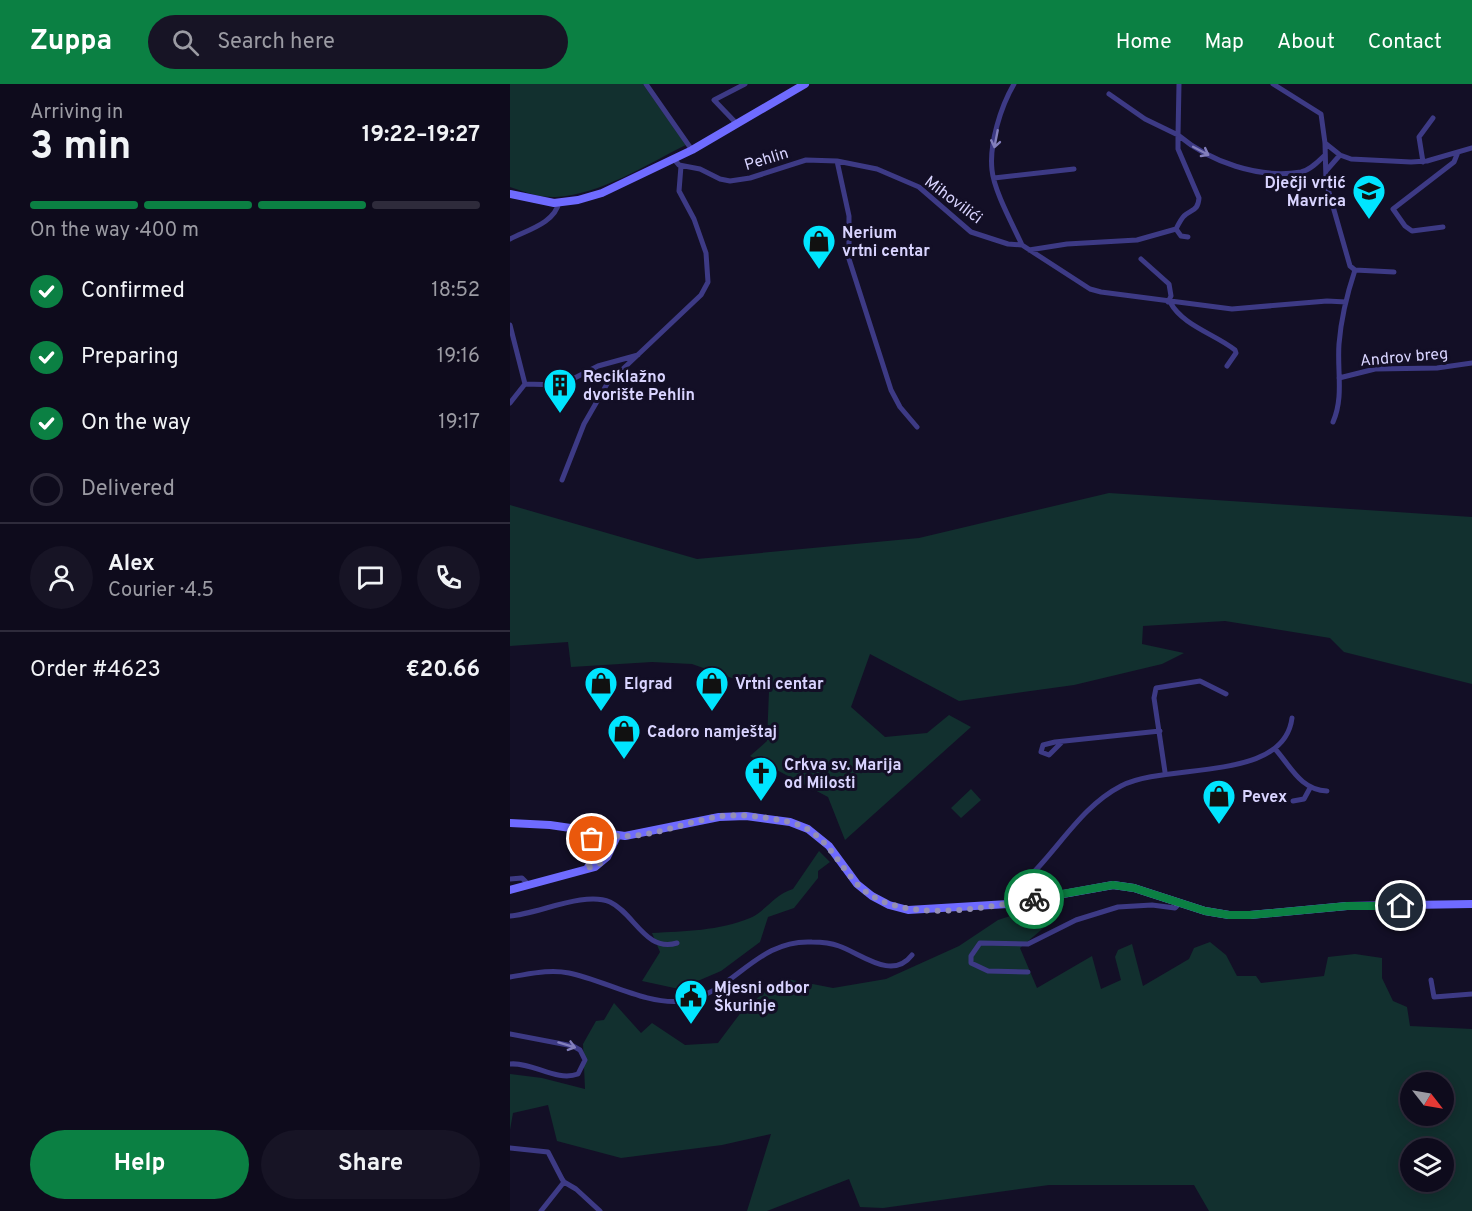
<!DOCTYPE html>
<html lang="en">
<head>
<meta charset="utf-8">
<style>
  body { margin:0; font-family:Overpass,sans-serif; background:#171425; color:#f1f3f6; height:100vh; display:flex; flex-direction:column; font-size:22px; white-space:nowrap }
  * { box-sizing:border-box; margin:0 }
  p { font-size:20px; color:#9b9ba3 }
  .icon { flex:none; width:33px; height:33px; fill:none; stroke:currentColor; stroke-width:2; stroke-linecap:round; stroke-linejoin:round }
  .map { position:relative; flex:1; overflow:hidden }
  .sheet { display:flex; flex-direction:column; background:#0e0b1c; width:510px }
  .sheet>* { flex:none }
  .needle { width:39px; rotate:121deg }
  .controls { position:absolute; left:890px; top:988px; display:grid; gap:12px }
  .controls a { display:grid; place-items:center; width:54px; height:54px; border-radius:50%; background:#0e0b1c; box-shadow:0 3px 15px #0003,0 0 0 2px #2e2b3b; font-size:30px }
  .pin { position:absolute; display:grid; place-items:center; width:51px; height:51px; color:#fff; margin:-26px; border:3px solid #fff; border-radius:50%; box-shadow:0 2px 6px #0007 }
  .courier { position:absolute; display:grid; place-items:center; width:60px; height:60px; margin:-30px; border:4px solid #0b8043; border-radius:50%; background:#fff; color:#222; box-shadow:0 2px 8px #0007 }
  .headline em { font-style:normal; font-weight:700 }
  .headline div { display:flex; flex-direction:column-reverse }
  .headline { display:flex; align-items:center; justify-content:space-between; height:102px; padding:0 30px }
  h1 { font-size:39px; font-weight:700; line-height:45px }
  .bar { display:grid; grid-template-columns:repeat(4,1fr); gap:9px 6px; align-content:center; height:72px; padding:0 30px }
  .bar i { height:8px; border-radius:4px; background:#2e2b3b }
  .bar .current { background:#0b8043 }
  .bar p { grid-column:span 4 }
  .line { display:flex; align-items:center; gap:15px; padding:0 30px; border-top:2px solid #2e2b3b }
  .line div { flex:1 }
  .round { display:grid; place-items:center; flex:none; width:63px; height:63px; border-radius:32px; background:#171425 }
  ol { padding:0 30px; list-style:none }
  li { display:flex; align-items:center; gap:18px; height:66px }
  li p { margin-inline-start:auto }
  li .icon { padding:6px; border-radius:50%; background:#0b8043; color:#fff; stroke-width:4 }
  li:last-child { color:#9b9ba3 }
  li i { width:33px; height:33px; border:3px solid #2e2b3b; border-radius:50% }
  .primary-button { display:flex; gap:12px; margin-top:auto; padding:12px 30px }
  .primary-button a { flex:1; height:69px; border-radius:36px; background:#0b8043; color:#fff; font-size:24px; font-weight:700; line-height:69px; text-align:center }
  .primary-button a+a { background:#171425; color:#f1f3f6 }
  header { display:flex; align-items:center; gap:36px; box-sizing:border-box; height:84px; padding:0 30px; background:#0b8043; color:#fff }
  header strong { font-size:28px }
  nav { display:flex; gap:33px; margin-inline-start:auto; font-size:21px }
  .search { width:420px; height:54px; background:#171425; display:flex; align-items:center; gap:15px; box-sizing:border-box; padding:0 21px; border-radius:33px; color:#9b9ba3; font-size:22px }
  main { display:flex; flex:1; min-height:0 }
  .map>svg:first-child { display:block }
  .green { fill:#12302f; fill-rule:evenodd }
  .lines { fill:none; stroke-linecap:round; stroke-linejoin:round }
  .street { stroke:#3d3a85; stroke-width:5 }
  .secondary { stroke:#6f6bff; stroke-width:8 }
  .oneway { stroke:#837fbc }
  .done { stroke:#948fb3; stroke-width:6; stroke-dasharray:0 10.8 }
  .route { stroke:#0b8043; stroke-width:8 }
  .labels { text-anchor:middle; stroke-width:6; stroke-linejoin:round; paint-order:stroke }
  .street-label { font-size:16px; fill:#d9d4ff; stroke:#130f26 }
  .poi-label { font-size:16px; font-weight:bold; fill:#d9d4ff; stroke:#130f26; text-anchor:start }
</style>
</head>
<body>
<header>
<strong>Zuppa</strong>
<div class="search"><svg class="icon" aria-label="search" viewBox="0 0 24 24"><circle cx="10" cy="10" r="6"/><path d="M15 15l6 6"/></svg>Search here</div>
<nav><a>Home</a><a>Map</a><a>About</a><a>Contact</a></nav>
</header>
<main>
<section class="sheet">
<div class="headline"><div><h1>3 min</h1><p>Arriving in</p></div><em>19:22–19:27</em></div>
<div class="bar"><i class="current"></i><i class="current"></i><i class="current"></i><i></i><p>On the way · 400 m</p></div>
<ol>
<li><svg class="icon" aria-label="check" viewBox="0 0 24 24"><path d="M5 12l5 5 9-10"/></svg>Confirmed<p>18:52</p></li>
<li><svg class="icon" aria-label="check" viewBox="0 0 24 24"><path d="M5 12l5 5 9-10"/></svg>Preparing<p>19:16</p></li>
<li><svg class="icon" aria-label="check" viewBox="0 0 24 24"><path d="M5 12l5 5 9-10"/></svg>On the way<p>19:17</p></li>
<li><i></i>Delivered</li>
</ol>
<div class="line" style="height:108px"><a class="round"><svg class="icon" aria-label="person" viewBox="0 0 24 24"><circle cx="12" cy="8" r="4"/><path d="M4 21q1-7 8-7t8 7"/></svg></a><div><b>Alex</b><p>Courier · 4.5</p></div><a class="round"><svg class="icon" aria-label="chat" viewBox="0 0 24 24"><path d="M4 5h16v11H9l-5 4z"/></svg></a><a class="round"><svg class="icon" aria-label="phone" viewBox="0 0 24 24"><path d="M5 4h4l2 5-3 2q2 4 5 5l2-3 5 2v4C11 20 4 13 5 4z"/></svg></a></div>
<div class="line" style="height:78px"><div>Order #4623</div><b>€20.66</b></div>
<div class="primary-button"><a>Help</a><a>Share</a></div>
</section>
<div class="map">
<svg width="962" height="1127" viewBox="0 0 962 1127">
  <rect width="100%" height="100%" fill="#130f26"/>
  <!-- green -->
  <path class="green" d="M0,0h133l43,61c-41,20 -84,49 -130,52 -16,1 -31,-5 -46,-10z
    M599,409l363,24v167l-128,-32 -14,-14 -105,-17 -82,5 -1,18 42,9 -22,11 -88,21 -115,16 -89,-47 -19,53 34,30 42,-4 22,-18 22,12 -126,113 -17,-43 -78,-41 17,-15 2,-50 -77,-27 -40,-2 -81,5 -3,-25 -58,4v-141l187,54 222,-21z
    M461,705l10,11 -20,18 -10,-10z
    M309,767l11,11 -12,9v7l-24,30 -26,9 -8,25 -39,29 -42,18 -37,-8 18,-29 -8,-19c33,-2 67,-2 98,-15 16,-7 25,-24 43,-29z
    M541,819l3,16 -34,29 17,40 55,-32 9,33 20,-9 -6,-23 3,-7 14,-6 11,42 46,-27 5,-11 16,-6 16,13 11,21h19l5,7 63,-7 4,-19 27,-3 27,4v20l11,23 14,6 3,19 62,3v182h-263l-15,-26h-145l-166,23 -23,-1 -11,-28 -82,32h-20l24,-77 -49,11 -101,13 -64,-17 -9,-36 -35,8 -3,17v-56l32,4 43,11 -2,-45 13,-23 8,-1 10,-17 27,30 11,-10 33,22 33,-2 24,-32 40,-33 51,10 53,-9 73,-33 39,-26zM900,999h33v33h-33zM900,1065h33v33h-33z"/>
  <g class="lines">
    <!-- street -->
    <path class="street" d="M136,0l46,66
      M504,0c-13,22 -25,60 -22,86 2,21 21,55 30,75
      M669,0l-1,51c32,27 81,44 123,37 9,-2 17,-10 23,-16
      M763,0l48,30 4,29 1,39 24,84 5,4c-8,24 -14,49 -16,74 -2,27 5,53 -6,78
      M227,40l-23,-24 31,-16
      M815,59l15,12 11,4 60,3 16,-1 45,-13
      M163,74l6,7 21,4 20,10 10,2 20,-3 56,-18 31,1 40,8 42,18 52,45 37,12 14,1 68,44 11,3 131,17 95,-8 19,1
      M327,77l12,55v43l42,131 9,17 17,20
      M913,78l-4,-25 14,-19
      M816,87l14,-16
      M484,94l80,-9
      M933,143l-31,4 -7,-5 -12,-17 61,-47 4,-10
      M666,145l5,7 7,1
      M0,155c17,-9 45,-16 49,-37
      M519,166l38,-6 70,-4 39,-11c2,-4 5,-10 8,-13 8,-7 14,-5 15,-18l-21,-49v-14l-33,-16 -36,-25
      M631,175l28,25 2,12 -3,6
      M845,186l39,2
      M660,218c13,24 45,32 65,48l1,3 -9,13
      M0,241l15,59 -15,19
      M829,294l36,-9 62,-1 35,-5
      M15,300l36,1 37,-19 40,-11
      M52,396l22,-56 23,-40 94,-89 7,-13 -2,-29 -12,-34 -15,-28 2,-25
      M551,659l-12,12 -8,-3 2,-7 12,-3 105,-11
      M766,666c15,17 25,40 51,41
      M655,688l-11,-74 2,-10 44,-7 26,13
      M783,717l11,-2 6,-11
      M0,795l12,-1 6,6
      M521,801l12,12
      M513,817l11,-29
      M498,820c10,-17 23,-28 35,-42 24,-27 45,-59 78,-76 46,-24 163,-3 171,-68
      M0,832c28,-2 74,-25 100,-14 24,11 36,51 67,41
      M518,888l-40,-1 -17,-8v-7l9,-13 48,1 48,-24 42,-13 34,-2 23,3 5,-5
      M0,893c20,-3 39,-8 59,-4 35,7 79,33 114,28 50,-6 72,-62 129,-59 9,0 19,1 27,4 23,8 53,35 73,9
      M921,896l3,17 38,-3
      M0,950l63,12 7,4 5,10 -7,14c-22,8 -45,-12 -68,-10
      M0,1064l38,4 14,27 2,3 -23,29
      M54,1098l12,7 24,22"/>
    <!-- secondary -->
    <path class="secondary" d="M0,110l44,9 24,-3 24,-7 90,-43 113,-66
      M0,739l40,2 75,11 94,-19 27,-1 44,6 18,7 21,17 28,38 15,12 17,9 19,5 100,-6 105,-19 21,3 71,23 24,4h21l97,-9 125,-2
      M71,748l15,10 4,11
      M78,783l12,-14 8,-19
      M0,806l85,-23 12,-10 10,-21"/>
  </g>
  <!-- one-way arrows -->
  <defs><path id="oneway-shaft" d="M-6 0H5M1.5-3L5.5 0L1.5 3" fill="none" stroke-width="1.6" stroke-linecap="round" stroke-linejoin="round" transform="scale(1.5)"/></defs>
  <g class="oneway">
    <use href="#oneway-shaft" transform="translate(486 55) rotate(101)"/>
    <use href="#oneway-shaft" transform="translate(691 67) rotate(28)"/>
    <use href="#oneway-shaft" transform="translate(57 961) rotate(17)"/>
  </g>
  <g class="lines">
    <!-- done -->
    <path class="done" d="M82,755l8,14 -15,16 16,-6 16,-27c33,2 66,-13 99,-19 22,-4 50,0 73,5 36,8 46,39 69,63 41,41 124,23 176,14"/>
    <!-- route -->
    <path class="route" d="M524,815l79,-14 21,3 71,23 24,4h21l97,-9h54"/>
  </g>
  <!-- icons -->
  <defs>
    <symbol id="school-pin" viewBox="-11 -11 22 30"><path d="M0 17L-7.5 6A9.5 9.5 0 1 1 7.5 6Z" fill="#00e5ff" stroke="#130f26"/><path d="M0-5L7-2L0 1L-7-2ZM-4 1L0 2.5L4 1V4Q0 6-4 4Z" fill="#111"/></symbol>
    <symbol id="shop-pin" viewBox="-11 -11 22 30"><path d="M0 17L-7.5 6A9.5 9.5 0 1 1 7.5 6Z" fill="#00e5ff" stroke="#130f26"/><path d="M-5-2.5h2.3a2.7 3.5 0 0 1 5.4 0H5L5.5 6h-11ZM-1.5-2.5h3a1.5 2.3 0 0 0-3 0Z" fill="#111"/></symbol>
    <symbol id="building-pin" viewBox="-11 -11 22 30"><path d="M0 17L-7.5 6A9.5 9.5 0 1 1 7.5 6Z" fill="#00e5ff" stroke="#130f26"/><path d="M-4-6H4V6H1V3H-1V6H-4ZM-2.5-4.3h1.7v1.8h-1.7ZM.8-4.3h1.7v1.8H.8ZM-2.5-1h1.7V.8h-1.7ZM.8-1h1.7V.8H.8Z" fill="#111"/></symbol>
    <symbol id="church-pin" viewBox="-11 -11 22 30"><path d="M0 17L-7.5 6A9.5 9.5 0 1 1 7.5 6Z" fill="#00e5ff" stroke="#130f26"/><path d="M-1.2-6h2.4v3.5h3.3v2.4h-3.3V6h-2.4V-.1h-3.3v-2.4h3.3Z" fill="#111"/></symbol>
    <symbol id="civic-pin" viewBox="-11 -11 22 30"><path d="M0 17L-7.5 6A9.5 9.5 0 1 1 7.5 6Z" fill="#00e5ff" stroke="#130f26"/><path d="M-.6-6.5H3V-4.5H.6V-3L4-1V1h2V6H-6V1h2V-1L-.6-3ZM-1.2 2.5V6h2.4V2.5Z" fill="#111"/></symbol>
  </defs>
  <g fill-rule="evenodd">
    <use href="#school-pin" x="840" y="88" width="38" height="52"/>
    <use href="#shop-pin" x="290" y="138" width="38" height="52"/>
    <use href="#building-pin" x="31" y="282" width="38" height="52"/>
    <use href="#shop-pin" x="72" y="580" width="38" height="52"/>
    <use href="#shop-pin" x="183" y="580" width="38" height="52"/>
    <use href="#shop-pin" x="95" y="628" width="38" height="52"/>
    <use href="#church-pin" x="232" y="670" width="38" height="52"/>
    <use href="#shop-pin" x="690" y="693" width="38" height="52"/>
    <use href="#civic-pin" x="162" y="893" width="38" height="52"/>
  </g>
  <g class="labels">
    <!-- street labels -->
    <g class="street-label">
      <text transform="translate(256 74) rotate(-17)" y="6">Pehlin</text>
      <text transform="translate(444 115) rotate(37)" y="6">Mihovilići</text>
      <text transform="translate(894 272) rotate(-5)" y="6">Androv breg</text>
    </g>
    <!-- poi labels -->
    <g class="poi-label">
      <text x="836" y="104" text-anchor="end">Dječji vrtić<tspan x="836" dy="18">Mavrica</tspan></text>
      <text x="332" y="154">Nerium<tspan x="332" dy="18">vrtni centar</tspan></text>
      <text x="73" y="298">Reciklažno<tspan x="73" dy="18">dvorište Pehlin</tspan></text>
      <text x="114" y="605">Elgrad</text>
      <text x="225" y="605">Vrtni centar</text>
      <text x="137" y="653">Cadoro namještaj</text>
      <text x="274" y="686">Crkva sv. Marija<tspan x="274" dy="18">od Milosti</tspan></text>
      <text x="732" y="718">Pevex</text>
      <text x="204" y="909">Mjesni odbor<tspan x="204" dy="18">Škurinje</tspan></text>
    </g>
  </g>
</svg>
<div class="controls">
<a><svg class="needle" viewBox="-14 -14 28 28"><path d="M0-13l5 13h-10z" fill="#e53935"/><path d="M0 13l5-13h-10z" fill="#9b9ba3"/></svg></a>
<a><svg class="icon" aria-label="layers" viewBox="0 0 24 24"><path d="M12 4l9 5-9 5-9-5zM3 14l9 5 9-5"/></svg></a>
</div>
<div class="pin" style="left:82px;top:755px;background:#ea580c"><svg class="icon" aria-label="bag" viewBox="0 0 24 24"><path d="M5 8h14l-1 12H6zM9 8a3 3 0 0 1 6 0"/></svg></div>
<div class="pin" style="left:891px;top:822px;background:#1f2937"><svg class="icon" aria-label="home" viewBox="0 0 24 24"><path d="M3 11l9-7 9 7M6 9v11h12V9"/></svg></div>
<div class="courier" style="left:524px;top:815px"><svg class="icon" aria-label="bike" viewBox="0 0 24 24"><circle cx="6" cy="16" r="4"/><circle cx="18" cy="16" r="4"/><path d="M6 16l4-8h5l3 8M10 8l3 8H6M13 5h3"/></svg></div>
</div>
</main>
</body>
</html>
